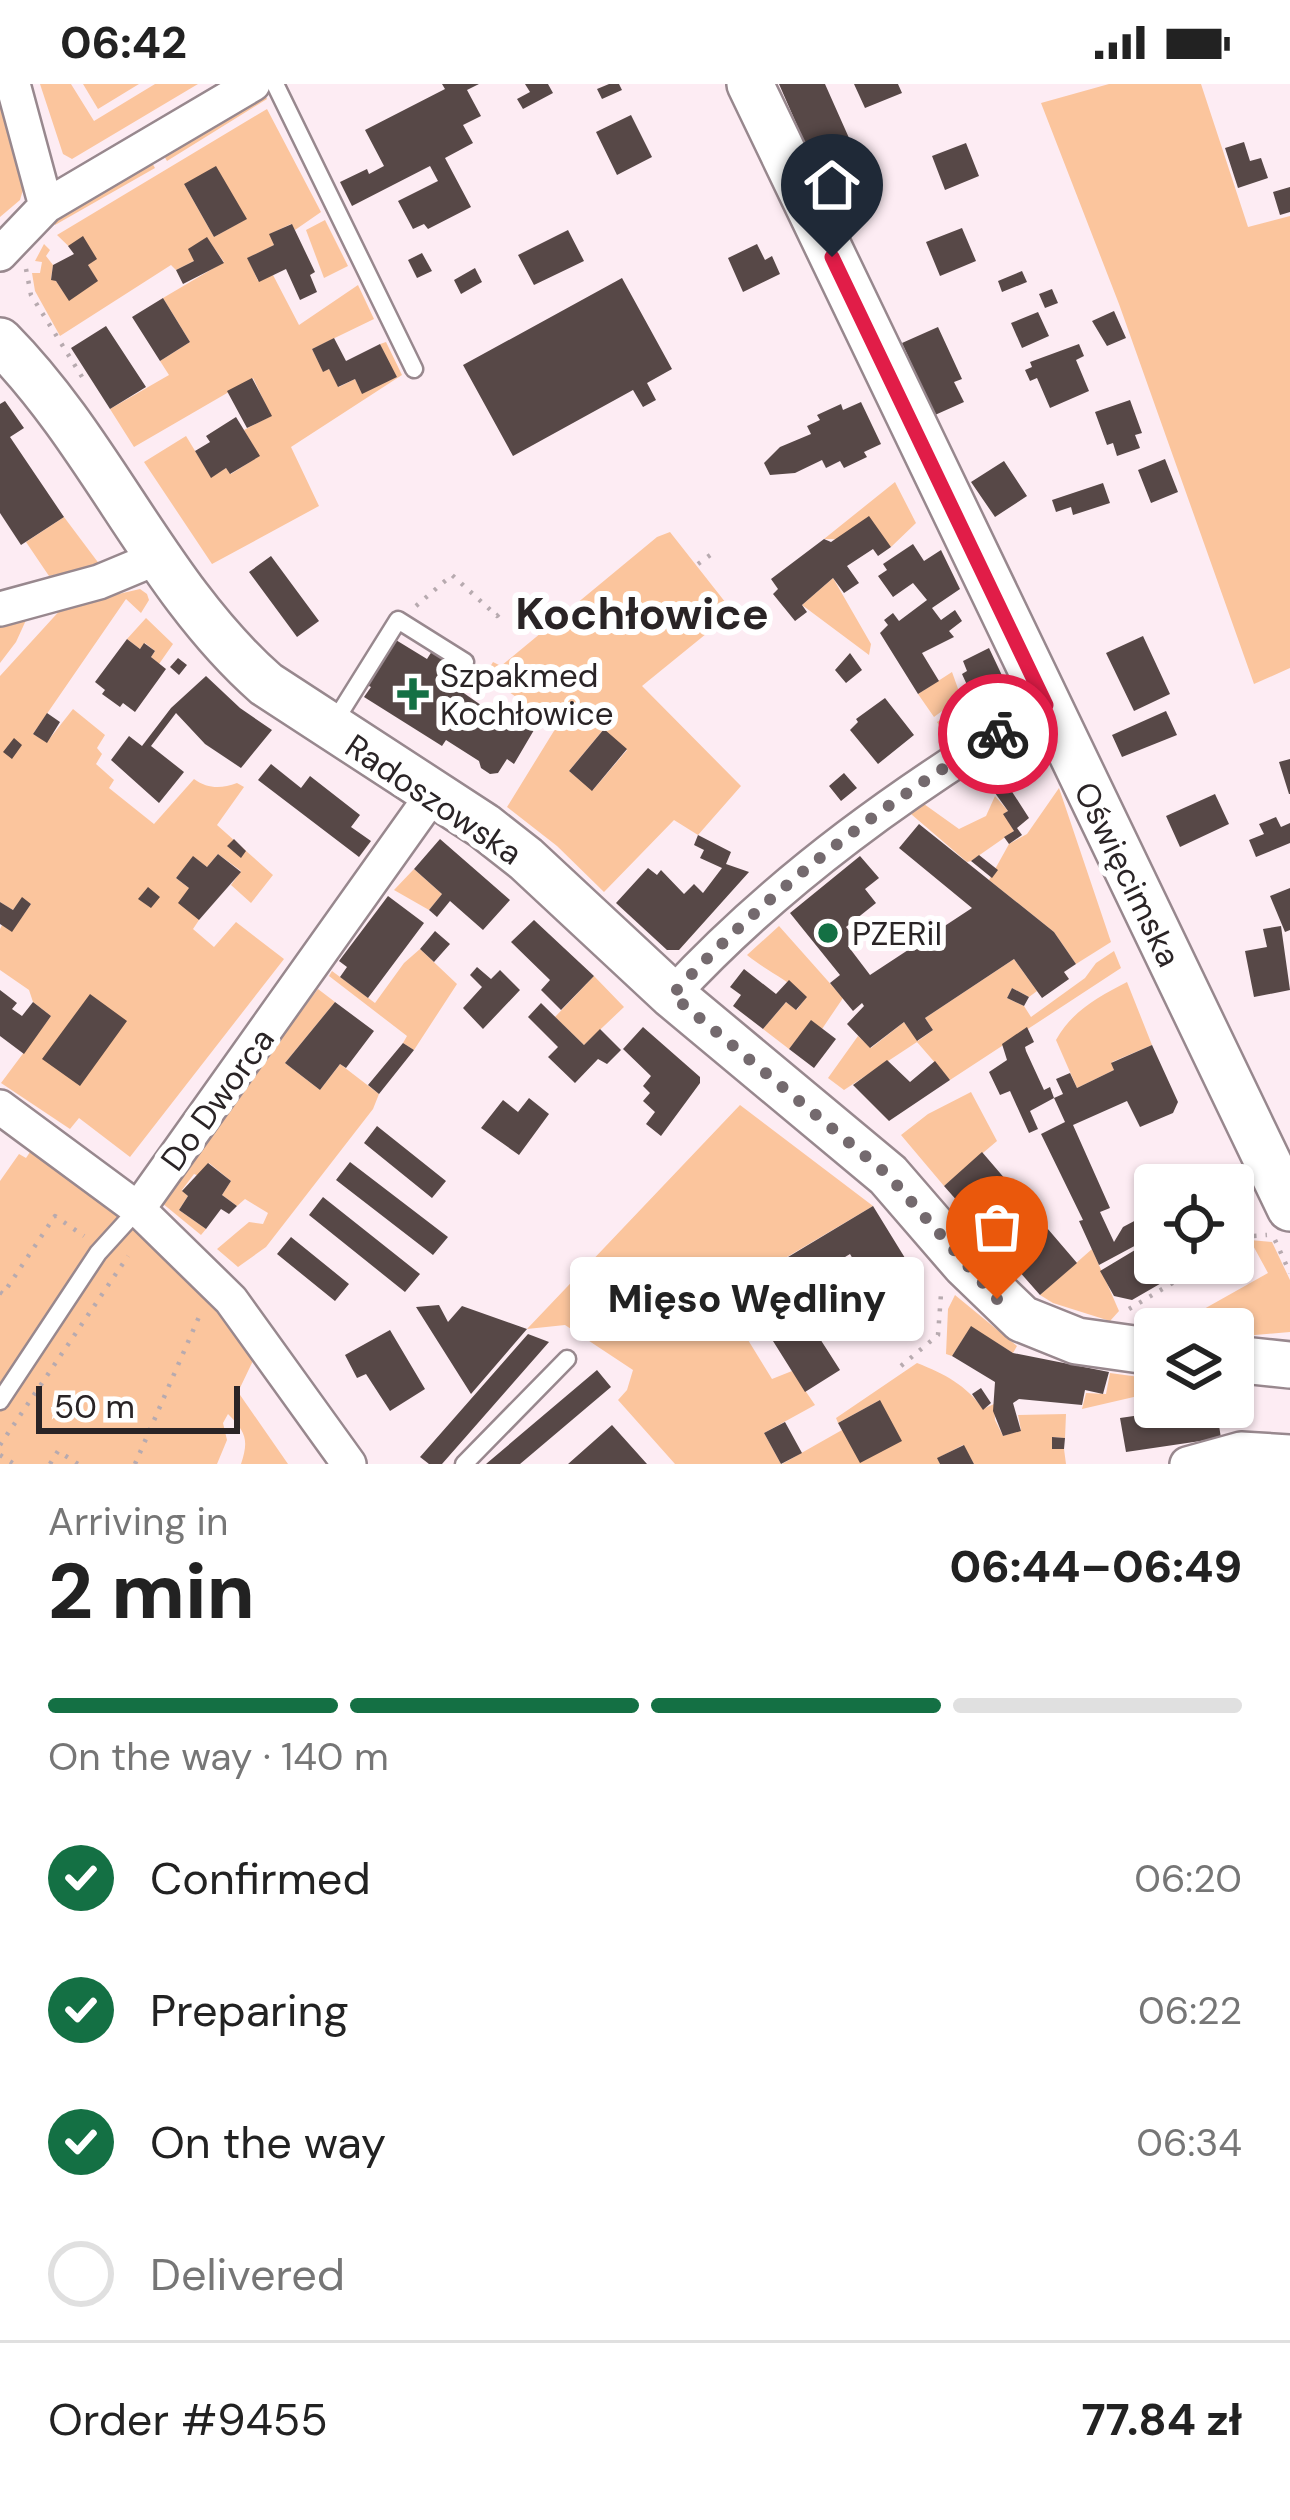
<!DOCTYPE html>
<html lang="en">
<head>
<meta charset="utf-8">
<style>
  body { margin:0; font-family:"DM Sans",sans-serif; background:#f6f6f6; color:#222; height:100vh; display:flex; flex-direction:column; font-size:45px; white-space:nowrap }
  * { box-sizing:border-box; margin:0 }
  p { font-size:39px; color:#767676 }
  .icon { flex:none; width:66px; height:66px; fill:none; stroke:currentColor; stroke-width:2; stroke-linecap:round; stroke-linejoin:round }
  .map { position:relative; height:1380px; overflow:hidden }
  .details { display:flex; flex-direction:column; background:#fff; flex:1 }
  .details>* { flex:none }
  .tools { position:absolute; left:1134px; top:1080px; display:grid; gap:24px }
  .tools a { display:grid; place-items:center; width:120px; height:120px; border-radius:12px; background:#fff; box-shadow:0 3px 9px #0004; font-size:60px }
  .scale { position:absolute; left:36px; bottom:30px; width:204px; box-sizing:border-box; padding-left:12px; border:6px solid #2a2426; border-top:0; font-size:33px; line-height:42px; white-space:nowrap; color:#2a2426; -webkit-text-stroke:9px #fff; paint-order:stroke }
  .pin { position:absolute; display:grid; place-items:center; width:102px; height:102px; color:#fff; margin:-123px -51px; border-radius:50% 50% 50% 0; rotate:-45deg; box-shadow:0 0 12px #0007 }
  .pin .icon { rotate:45deg }
  .courier { position:absolute; display:grid; place-items:center; width:120px; height:120px; margin:-60px; border:9px solid #e11d48; border-radius:50%; background:#fff; color:#222; box-shadow:0 3px 15px #0007 }
  .bubble { position:absolute; height:84px; border-radius:12px; background:#fff; box-shadow:0 3px 9px #0004; font-size:39px; font-weight:800; line-height:84px; text-align:center }
  .headline em { font-style:normal; font-weight:800 }
  .headline div { display:flex; flex-direction:column-reverse }
  .headline { display:flex; align-items:center; justify-content:space-between; height:204px; padding:0 48px }
  h1 { font-size:78px; font-weight:800; line-height:90px }
  .bar { display:grid; grid-template-columns:repeat(4,1fr); gap:18px 12px; align-content:center; height:144px; padding:0 48px }
  .bar i { height:15px; border-radius:9px; background:#e0e0e0 }
  .bar .on { background:#147044 }
  .bar p { grid-column:span 4 }
  .line { display:flex; align-items:center; gap:30px; padding:0 48px; border-top:3px solid #e0e0e0 }
  .line div { flex:1 }
  ol { padding:0 48px; list-style:none }
  li { display:flex; align-items:center; gap:36px; height:132px }
  li p { margin-inline-start:auto }
  li .icon { padding:12px; border-radius:50%; background:#147044; color:#fff; stroke-width:4 }
  li:last-child { color:#767676 }
  li i { width:66px; height:66px; border:6px solid #e0e0e0; border-radius:50% }
  .status { display:flex; justify-content:space-between; align-items:center; height:84px; padding:0 60px; background:#fff; direction:ltr }
  .status svg { height:33px; fill:currentColor }
  .map>svg:first-child { display:block }
  .green { fill:#fbc59d; fill-rule:evenodd }
  .building { fill:#574847 }
  .lines { fill:none; stroke-linecap:round; stroke-linejoin:round }
  .lane-casing { stroke:#98888e; stroke-width:21 }
  .street-casing { stroke:#98888e; stroke-width:38 }
  .secondary-casing { stroke:#98888e; stroke-width:50 }
  .path { stroke:#b7aaaf; stroke-width:4.5; stroke-dasharray:3 9; stroke-linecap:butt }
  .lane { stroke:#fff; stroke-width:16 }
  .street { stroke:#fff; stroke-width:33 }
  .secondary { stroke:#fff; stroke-width:45 }
  .done { stroke:#746a6e; stroke-width:12; stroke-dasharray:0 21.6 }
  .route { stroke:#e11d48; stroke-width:15 }
  .poi-dot { fill:#147044; stroke:#fff; stroke-width:4.5 }
  .labels { text-anchor:middle; stroke-width:12; stroke-linejoin:round; paint-order:stroke }
  .poi-label { font-size:33px; fill:#2a2426; stroke:#fff; text-anchor:start }
  .street-label { font-size:33px; fill:#2a2426; stroke:#fff }
  .district-label { font-size:45px; font-weight:bold; fill:#2a2426; stroke:#fff }
</style>
</head>
<body>
<div class="status"><b>06:42</b><svg viewBox="0 0 49 12"><path d="M0 12V9h3v3zM5 12V6h3v6zM10 12V3h3v9zM15 12V0h3v12zM26 1h20v11H26zM47 4h2v5h-2z"/></svg></div>
<div class="map">
<svg width="1290" height="1380" viewBox="0 0 1290 1380">
  <rect width="100%" height="100%" fill="#fdecf3"/>
  <!-- green -->
  <path class="green" d="M0,0l25,99 -5,17 -20,17z
    M40,0h31l23,37 61,-37h43l-126,75 -9,-5z
    M83,0h56l-41,25z
    M1109,0h92l47,143 42,-11v452l-36,16 -135,-380 -78,-201z
    M263,7l4,8 -100,62 -4,-7z
    M267,25l54,103 -26,18 -4,-6 -21,10 4,11 -26,13 10,23 15,-6 26,50 59,-40 16,34 -62,30 11,22 6,-2 10,18 16,-8 7,14 34,-16 -16,-33 6,-2 16,33 -111,72 28,59 -107,58 -68,-102 42,-26 25,41 15,-9 5,6 28,-18 -15,-26 27,-14 -18,-38 -119,69 -24,-38 59,-34 -9,-14 30,-19 -27,-44 61,-36 -17,-24 -13,23 -18,9 -5,-5 -111,71 -25,-45 -3,-18h8l2,-11 -7,-1 9,-17 6,6 -4,6 7,9 -2,14 5,2 13,19 28,-19 -9,-16 -31,-30zM184,100l62,35 -32,18z
    M151,77l4,7 -100,57 -3,-5z
    M325,136l23,46 -24,12 -18,-48z
    M895,398l21,41 -25,24 -6,-7 -61,-1z
    M64,433l36,48 -51,11 -23,-34z
    M670,448l63,80 -91,74 99,100 -43,49 -24,-15 -70,72 -47,-46 -50,-39 50,-81 -72,-51 8,-13 8,4 156,-129zM603,646l24,20 -34,40 -24,-19z
    M833,494l38,66 -2,11 -67,-50z
    M140,505l7,5 2,6 -8,13 -15,-14 -93,135 14,8 26,-33 32,26 -8,13 5,6 -6,10 18,16 -5,8 45,36 40,-45c14,10 27,10 43,4l7,4 -27,38 56,50 -22,28 -20,-18 10,-14 -23,-17 -11,13 -14,-10 -17,21 13,10 10,32 -6,9 21,18 22,-25 48,37 -154,198 -51,-39 -9,11 -69,-46 50,-67 -18,-14 -4,-12 -29,-20v-41l2,-4 10,6 19,-27 -9,-6 -9,12 -13,-8v-226l63,-69z
    M27,534l-11,24 -16,21v-44z
    M146,534l27,26 -14,20 -8,-7 4,-6 -10,-8 -5,6 -13,-10z
    M952,588l9,25 -27,20 -16,-23z
    M974,616l9,20 -34,20 -12,-18z
    M1059,704l52,154 -35,22 -22,-32 -65,-52 20,-36 18,-10z
    M995,712l13,15 -4,3 10,17 -43,30 -4,1 -56,-48 13,-10 35,25 27,-13z
    M414,785l28,25 -13,16 -35,-20z
    M779,842l64,72 -21,31 -11,-8 -22,28 -26,-20 23,-27 11,8 9,-13c-21,-19 -38,-25 -59,-42z
    M420,865l37,35 -43,66 -11,-7 4,-7 -78,-60 3,-5 43,32 29,-40z
    M1114,867l7,17 -171,112 -33,-38 -73,48 -16,-12 30,-42 13,12 33,-26 14,19 15,-11 -8,-12 89,-59 23,32 -8,6 -17,-9 -5,10 17,8 7,11 54,-39 11,-15z
    M594,892l30,31 -40,38 -29,-28z
    M1127,898l25,63 -40,17 2,8 -37,18 -21,-48c16,-29 42,-43 71,-58z
    M318,905l17,13 -50,61 35,27 20,-26 39,30 -6,15 -107,138 -28,20 -21,-18 32,-27 14,2 5,-11 -23,-14 -8,7 -15,-11 9,-14 -22,-18 -10,13 -5,-2 -12,16 6,6 -9,14 27,19 -5,6 -39,-32 107,-152z
    M971,1008l26,49 -53,45 -43,-51 27,-21z
    M740,1021l133,101 -140,83 15,26 -11,7 35,57 20,-8 23,34 -51,28 17,31h-106l-57,-64 9,-10 6,-20 -68,-45 -38,4z
    M36,1059l227,197 -25,52 50,72h-47c8,-24 5,-32 -13,-50l-5,9 4,17 -10,24h-217v-283l19,-27 7,4z
    M1250,1156l22,2 18,38v52l-57,5v-8l-89,-4 -3,-5 8,-9h13l17,12 89,-50z
    M1092,1165l27,62 -9,10 -57,-18 -13,-8z
    M955,1211l62,51 -4,7 -42,-26 -19,29 -6,-2 2,-45z
    M917,1279c28,11 49,22 66,46l11,-5 1,16 8,16 18,-6 -3,-15 48,-1 -1,24 -13,-1v11l12,1 2,15h-92l-11,-19 -25,13 2,6h-158l60,-34 38,-30 -42,23 -2,-5z
    M1110,1289l44,6 -3,14 -69,16 4,-16 20,1z"/>
  <!-- building -->
  <path class="building" d="M442,0h37l-12,6 14,26 -18,9 10,18 -28,15 26,49 -43,22 -4,-5 -11,5 -15,-28 40,-20 -8,-15 -78,40 -12,-24 27,-13 2,5 15,-8 -19,-36 80,-41z
    M525,0h23l5,9 -30,16 -6,-10 13,-7z
    M609,0h10l3,6 -20,9 -5,-10z
    M779,0h46l24,54 -39,17z
    M854,0h44l4,9 -37,15z
    M631,31l21,42 -35,18 -21,-43z
    M1244,58l6,19 11,-3 7,20 -30,10 -13,-40z
    M966,59l13,33 -34,14 -13,-34z
    M216,82l31,53 -33,18 -30,-53z
    M1290,103v25l-10,3 -7,-23z
    M292,140l23,48 -5,3 7,17 -17,8 -14,-31 -27,13 -12,-24 27,-13 -5,-11z
    M962,144l14,33 -36,15 -14,-34z
    M568,146l16,31 -50,24 -16,-30z
    M83,152l14,23 -9,6 10,16 -29,20 -13,-20 -5,-1 2,-15 21,-11 -6,-8z
    M207,153l17,26 -41,21 -7,-14 18,-9 -6,-12z
    M757,160l8,16 7,-4 8,18 -37,18 -15,-34z
    M422,169l10,18 -15,7 -9,-18z
    M475,184l7,14 -21,12 -7,-14z
    M1022,187l5,11 -25,10 -4,-11z
    M622,194l50,91 -25,14 9,17 -13,7 -10,-17 -120,66 -50,-91z
    M1052,205l6,14 -13,5 -6,-14z
    M163,214l27,44 -30,19 -28,-44z
    M1114,227l12,27 -19,8 -15,-25z
    M1038,228l11,24 -27,12 -11,-25z
    M106,242l40,61 -36,22 -39,-61z
    M938,243l24,52 -8,3 10,20 -29,13 -33,-72z
    M334,254l12,23 34,-17 17,33 -35,17 -7,-15 -17,8 -9,-18 -6,3 -11,-23z
    M1079,260l5,12 -8,4 13,31 -39,17 -13,-30 -7,3 -5,-11 7,-3 -2,-5z
    M252,294l20,38 -25,12 -20,-37z
    M1130,316l12,33 -7,2 5,13 -23,8 -4,-13 -6,2 -12,-33z
    M5,317l19,27 -14,9 54,80 -43,28 -21,-32v-109z
    M861,318l20,42 -17,8 3,5 -23,11 -4,-7 -14,7 -4,-8 -27,13 -25,2 -6,-12 16,-16 31,-13 -4,-8 13,-6 -3,-5 24,-11 2,6z
    M236,333l24,39 -30,18 -4,-6 -15,10 -16,-27 15,-9 -4,-6z
    M1165,375l13,33 -27,11 -13,-33z
    M1004,377l23,35 -32,21 -24,-35z
    M1103,399l7,20 -37,12 -2,-8 -15,5 -4,-12z
    M869,432l22,31 -13,9 -5,-7 -26,17 12,17 -15,10 -11,-15 -31,27 5,7 -12,9 -22,-27 5,-5 -7,-10 53,-40 7,3z
    M913,460l11,17 17,-11 19,39 -28,19 9,12 14,-10 7,11 -13,10 5,6 -32,16 17,28 -21,13 -38,-61 8,-8 -4,-5 9,-7 6,8 28,-21 -14,-17 -20,14 -15,-21 9,-6 -4,-6z
    M271,472l48,65 -22,16 -48,-65z
    M1143,552l27,58 -36,17 -28,-58z
    M391,553l36,22 7,-11 22,14 -11,18 56,39 3,-6 30,17 -20,34 -7,-5 -9,14 -8,1 -9,-6 -2,-7 -33,-21 -4,6 -78,-49 7,-10 -8,-4z
    M127,555l13,10 4,-6 11,8 -4,6 15,12 -31,43 -12,-9 -3,4 -18,-13 3,-4 -10,-8z
    M989,564l27,57 -33,15 -21,-46 5,-3 -4,-10z
    M850,569l12,17 -16,13 -11,-13z
    M178,574l9,7 -8,10 -9,-8z
    M206,592l34,32 32,22 -31,38 -36,-24 -29,-31 -25,33 33,26 -25,31 -48,-43 18,-24 13,10 29,-38z
    M885,614l29,37 -36,29 -28,-34 8,-8 -2,-3z
    M1166,627l11,24 -55,22 -10,-22z
    M47,629l13,9 -13,21 -14,-9z
    M604,645l23,20 -35,42 -23,-20z
    M1030,648l19,29 -40,26 20,31 -12,10 5,7 -13,9 -5,-7 10,-6 -11,-17 5,-3 -31,-43z
    M14,654l8,7 -10,14 -9,-7z
    M1290,675v35h-1l-10,-32z
    M271,680l30,24 9,-12 50,39 -9,12 20,14 -12,16 -101,-77z
    M844,689l13,15 -16,13 -12,-15z
    M1215,710l14,30 -49,23 -14,-31z
    M1276,733l5,10 9,-4v20l-34,14 -7,-17 15,-6 -5,-10z
    M919,740l135,108 22,32 -12,8 5,7 -27,19 -28,-39 -89,59 8,12 -16,11 -13,-19 -34,26 -23,-24 17,-18 -2,-3 -9,8 -23,-28 10,-8 -50,-62 70,-57 19,22 -14,11 11,14 -30,24 10,13 -8,6 22,29 102,-67 -73,-60z
    M698,751l33,17 -5,12 23,8 -70,78h-12l-51,-47 32,-35 9,7 4,-5 23,24 10,-10 9,9 19,-25 -22,-10 4,-8 -10,-5z
    M234,755l12,12 -5,7 -14,-12z
    M440,755l70,61 -27,30 -33,-29 -13,16 -8,-7 13,-16 -28,-25z
    M218,770l23,18 -42,48 -21,-17 11,-15 -13,-10 17,-22 14,11z
    M979,771l19,15 -6,8 -21,-17z
    M148,803l12,10 -9,11 -13,-9z
    M1290,804v42l-5,2 -15,-36z
    M388,812l36,27 -56,75 -28,-21 7,-10 -8,-6z
    M22,813l9,7 -19,28 -12,-8v-22l13,8z
    M534,836l60,56 -33,34 -20,-20 9,-10 -39,-38z
    M1281,842l9,64 -36,7 -9,-46 22,-4 -4,-18z
    M435,847l15,13 -16,18 -14,-13z
    M477,883l14,12 9,-9 20,20 -37,39 -20,-21 19,-21 -12,-12z
    M744,885l32,25 13,-14 18,17 -11,13 -10,-8 -23,27 -30,-23 8,-11 -11,-8z
    M1012,904l17,9 -5,9 -17,-8z
    M0,906l17,13 -5,6 10,7 11,-14 18,14 -27,38 -24,-18z
    M90,910l37,27 -47,65 -38,-27z
    M335,918l39,29 -28,37 -6,-4 -20,26 -35,-27z
    M541,919l43,42 16,-16 21,21 -14,14 -9,-5 -23,24 -27,-26 10,-10 -30,-30z
    M811,936l25,19 -22,29 -25,-19z
    M643,943l57,50v6l-39,53 -15,-12 9,-12 -12,-11 7,-8 -7,-7 8,-10 -28,-27z
    M1027,943l7,15 -9,5 1,4 18,39 6,-3 4,11 -24,13 8,18 -9,4 -19,-42 -10,4 -11,-23 18,-12 -5,-16z
    M403,959l11,7 -35,44 -11,-9z
    M1152,961l26,57 -5,11 -33,14 -13,-26 -54,24 37,83 -10,4 14,30 9,-15 32,-17v25l-56,30 -20,-44 4,-1 -42,-86 24,-12 -11,-24 9,-4 -7,-15 14,-6 7,15 37,-18 -3,-7z
    M887,976l23,22 25,-21 15,19 -61,41 -36,-36z
    M529,1014l20,16 -30,41 -38,-27 22,-28 15,12z
    M377,1042l69,55 -14,17 -68,-55z
    M982,1068l95,111 -37,32 -96,-109z
    M350,1078l98,75 -15,18 -97,-75z
    M208,1079l23,18 -9,14 15,11 -8,8 -8,-5 -15,20 -27,-19 9,-14 -6,-5z
    M323,1113l97,77 -15,18 -96,-77z
    M873,1122l32,52 -39,24 -16,-28 -51,31 -16,-25z
    M291,1153l58,47 -14,17 -58,-47z
    M1155,1154v25h41l-64,37 -18,-4 -14,-25z
    M790,1208l50,78 -35,22 -49,-78z
    M439,1221l9,17 14,-16 65,23 -56,65 -55,-87z
    M971,1242l42,27 96,19 -6,22 -18,-4 -3,15 -63,-6 -6,4 8,28 -18,5 -10,-25 2,-29 -43,-26z
    M390,1246l35,59 -35,22 -24,-37 -9,4 -12,-23z
    M528,1250l21,8 -107,122h-13l-9,-7z
    M597,1286l14,17 -91,77h-34z
    M981,1304l10,15 -8,7 -11,-16z
    M880,1316l22,41 -42,22 -22,-40z
    M1173,1323h43l5,31 -95,14 -6,-34 48,-7z
    M785,1338l17,31 -21,11 -17,-31z
    M612,1341l35,39h-79z
    M1052,1353l13,1 -1,11h-12z
    M964,1361l10,19h-34l-3,-6z"/>
  <g class="lines">
    <defs>
      <path id="lane" d="M275,0l139,285
        M333,640l65,-104 67,42
        M0,1317l98,-148 40,-44
        M464,1380l103,-105"/>
      <path id="street" d="M13,0l33,122
        M0,170l46,-48 207,-122
        M0,525l99,-27 60,-25
        M672,911c108,-117 238,-209 374,-290
        M0,1023l138,102 93,91 118,164
        M138,1125l295,-415
        M1187,1380l54,-15 49,3"/>
      <path id="secondary" d="M750,0l540,1124
        M0,257c103,104 156,246 266,343l218,142 42,33 146,136 216,180 77,89 57,55 55,22 78,11
        M1233,1275l57,6"/>
    </defs>
    <!-- lane casing -->
    <use href="#lane" class="lane-casing"/>
    <!-- street casing -->
    <use href="#street" class="street-casing"/>
    <!-- secondary casing -->
    <use href="#secondary" class="secondary-casing"/>
    <!-- path -->
    <path class="path" d="M26,185l5,26 53,85
      M698,480l15,-11
      M416,522l36,-31 45,41 4,-4
      M1275,1156l15,33
      M1233,1164l19,-12 15,-1
      M0,1208l3,2 52,-78 29,20
      M1129,1225l77,-46
      M901,1282l37,-31 3,-41
      M0,1361l128,-189
      M0,1371l14,9
      M50,1380l8,-13 20,13
      M135,1380l67,-154"/>
    <!-- lane -->
    <use href="#lane" class="lane"/>
    <!-- street -->
    <use href="#street" class="street"/>
    <!-- secondary -->
    <use href="#secondary" class="secondary"/>
  </g>
  <g class="lines">
    <!-- done -->
    <path class="done" d="M997,1215l-109,-124 -216,-180c94,-102 207,-189 326,-261"/>
    <!-- route -->
    <path class="route" d="M832,173l214,448 -48,29"/>
  </g>
  <!-- markers -->
  <g class="poi-dot">
    <path d="M407 592h12v12h12v12h-12v12h-12v-12h-12v-12h12z"/>
    <circle cx="828" cy="849" r="12"/>
  </g>
  <g class="labels">
    <!-- poi labels -->
    <g class="poi-label">
      <text x="440" y="603">Szpakmed<tspan x="440" dy="38">Kochłowice</tspan></text>
      <text x="852" y="861">PZERiI</text>
    </g>
    <!-- street labels -->
    <g class="street-label">
      <text transform="translate(434 715) rotate(34)" y="12">Radoszowska</text>
      <text transform="translate(1128 790) rotate(64)" y="12">Oświęcimska</text>
      <text transform="translate(217 1015) rotate(-54)" y="12">Do Dworca</text>
    </g>
    <!-- district labels -->
    <g class="district-label">
      <text x="642" y="545">Kochłowice</text>
    </g>
  </g>
</svg>
<div class="tools">
<a><svg class="icon" aria-label="locate" viewBox="0 0 24 24"><circle cx="12" cy="12" r="6"/><path d="M12 2v4M12 18v4M2 12h4M18 12h4"/></svg></a>
<a><svg class="icon" aria-label="layers" viewBox="0 0 24 24"><path d="M12 4l9 5-9 5-9-5zM3 14l9 5 9-5"/></svg></a>
</div>
<div class="scale">50 m</div>
<div class="pin" style="left:997px;top:1215px;background:#ea580c"><svg class="icon" aria-label="bag" viewBox="0 0 24 24"><path d="M5 8h14l-1 12H6zM9 8a3 3 0 0 1 6 0"/></svg></div>
<div class="pin" style="left:832px;top:173px;background:#1f2937"><svg class="icon" aria-label="home" viewBox="0 0 24 24"><path d="M3 11l9-7 9 7M6 9v11h12V9"/></svg></div>
<div class="courier" style="left:998px;top:650px"><svg class="icon" aria-label="bike" viewBox="0 0 24 24"><circle cx="6" cy="16" r="4"/><circle cx="18" cy="16" r="4"/><path d="M6 16l4-8h5l3 8M10 8l3 8H6M13 5h3"/></svg></div>
<div class="bubble" style="left:570px;top:1173px;width:354px">Mięso Wędliny</div>
</div>
<section class="details">
<div class="headline"><div><h1>2 min</h1><p>Arriving in</p></div><em>06:44–06:49</em></div>
<div class="bar"><i class="on"></i><i class="on"></i><i class="on"></i><i></i><p>On the way · 140 m</p></div>
<ol>
<li><svg class="icon" aria-label="check" viewBox="0 0 24 24"><path d="M5 12l5 5 9-10"/></svg>Confirmed<p>06:20</p></li>
<li><svg class="icon" aria-label="check" viewBox="0 0 24 24"><path d="M5 12l5 5 9-10"/></svg>Preparing<p>06:22</p></li>
<li><svg class="icon" aria-label="check" viewBox="0 0 24 24"><path d="M5 12l5 5 9-10"/></svg>On the way<p>06:34</p></li>
<li><i></i>Delivered</li>
</ol>
<div class="line" style="height:156px"><div>Order #9455</div><b>77.84 zł</b></div>
</section>
</body>
</html>
